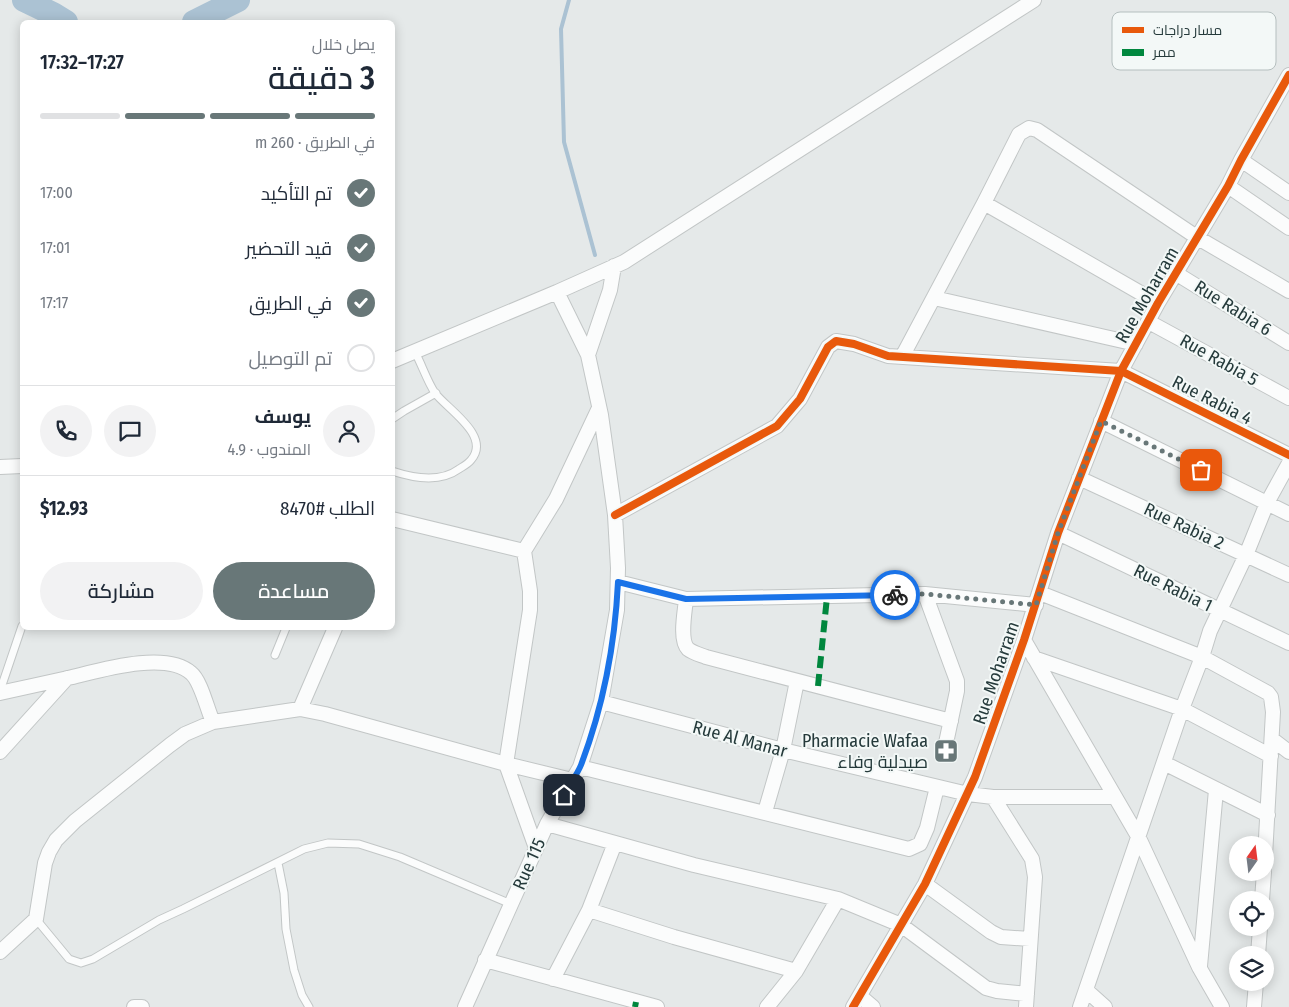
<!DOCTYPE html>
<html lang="ar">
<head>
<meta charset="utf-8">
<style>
  body { margin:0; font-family:"Fira Sans Condensed",Cairo,sans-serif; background:#f2f2f3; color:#1f2937; direction:rtl; height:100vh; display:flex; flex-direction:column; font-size:19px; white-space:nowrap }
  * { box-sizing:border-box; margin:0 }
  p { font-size:16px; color:#747a83 }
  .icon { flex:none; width:28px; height:28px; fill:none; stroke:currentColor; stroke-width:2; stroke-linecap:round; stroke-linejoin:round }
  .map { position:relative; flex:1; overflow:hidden; direction:ltr }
  .sheet { position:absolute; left:20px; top:20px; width:375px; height:610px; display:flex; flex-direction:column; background:#fff; border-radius:8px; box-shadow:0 2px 12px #0003; direction:rtl }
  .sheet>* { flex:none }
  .needle { width:32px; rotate:14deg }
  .controls { position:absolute; left:1229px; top:836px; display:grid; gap:10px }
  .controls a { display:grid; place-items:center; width:45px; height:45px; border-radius:50%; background:#fff; box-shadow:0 2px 12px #0003; font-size:25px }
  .pin { position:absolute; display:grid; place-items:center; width:42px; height:42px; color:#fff; margin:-21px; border-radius:10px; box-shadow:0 2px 8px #0006 }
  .courier { position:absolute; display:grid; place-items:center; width:50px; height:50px; margin:-25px; border:4px solid #1a73e8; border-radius:50%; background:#fff; color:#222; box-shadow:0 1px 6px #0007 }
  .headline em { font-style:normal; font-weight:600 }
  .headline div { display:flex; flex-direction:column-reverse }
  .headline { display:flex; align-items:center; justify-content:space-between; height:85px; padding:0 20px }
  h1 { font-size:32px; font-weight:600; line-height:38px }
  .bar { display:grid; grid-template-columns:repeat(4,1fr); gap:8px 5px; align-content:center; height:60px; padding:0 20px }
  .bar i { height:6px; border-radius:4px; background:#e0e1e3 }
  .bar .on { background:#687778 }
  .bar p { grid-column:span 4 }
  .line { display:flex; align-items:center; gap:12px; padding:0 20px; border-top:1px solid #e0e1e3 }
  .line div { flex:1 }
  .round { display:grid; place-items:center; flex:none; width:52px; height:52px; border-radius:26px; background:#f2f2f3 }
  ol { padding:0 20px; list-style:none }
  li { display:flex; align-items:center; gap:15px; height:55px }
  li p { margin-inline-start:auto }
  li .icon { padding:5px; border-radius:50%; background:#687778; color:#fff; stroke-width:4 }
  li:last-child { color:#747a83 }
  li i { width:28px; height:28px; border:2px solid #e0e1e3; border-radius:50% }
  .primary-button { display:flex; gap:10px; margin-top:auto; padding:10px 20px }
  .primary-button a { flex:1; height:58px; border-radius:30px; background:#687778; color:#fff; font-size:20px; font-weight:600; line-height:58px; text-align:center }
  .primary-button a+a { background:#f2f2f3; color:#1f2937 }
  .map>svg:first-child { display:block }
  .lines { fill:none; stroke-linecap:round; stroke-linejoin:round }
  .stream { stroke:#abc2d3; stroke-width:4 }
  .river { stroke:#abc2d3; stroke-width:24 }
  .service-casing { stroke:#c2c6c6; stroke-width:9 }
  .minor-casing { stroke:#c2c6c6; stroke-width:16 }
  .service { stroke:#fbfcfc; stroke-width:7 }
  .minor { stroke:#fbfcfc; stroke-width:14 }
  .quiet { stroke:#00873e; stroke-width:6; stroke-dasharray:12 6; stroke-linecap:butt }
  .cycleway-casing { stroke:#f3f8f7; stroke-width:11 }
  .cycleway { stroke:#e8590c; stroke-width:8 }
  .done { stroke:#687778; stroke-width:5; stroke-dasharray:0 9 }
  .route { stroke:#1a73e8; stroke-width:6 }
  .labels { text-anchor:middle; stroke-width:4; stroke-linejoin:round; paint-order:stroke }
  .street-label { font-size:18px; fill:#253a3b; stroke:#f3f8f7 }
  .poi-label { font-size:18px; fill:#253a3b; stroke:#f3f8f7; text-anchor:end }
  .key { fill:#f3f8f7; stroke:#b5bfbf; stroke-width:1 }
  .key-label { font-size:14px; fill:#253a3b }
</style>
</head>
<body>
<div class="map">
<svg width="1289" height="1007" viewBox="0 0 1289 1007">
  <rect width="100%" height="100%" fill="#e5e9e9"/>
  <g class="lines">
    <!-- stream -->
    <path class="stream" d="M569,0l-8,29 3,113 31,113"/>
    <!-- river -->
    <path class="river" d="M24,0l29,14 13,8
      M194,22l44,-22"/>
    <defs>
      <path id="service" d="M392,419l12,-8 32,-18
        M392,471c21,7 48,12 67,-2 3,-2 9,-5 12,-9 21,-24 -24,-51 -36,-67 -8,-12 -13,-28 -20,-41
        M275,655l11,-27
        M0,691l22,-65
        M278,863l6,30 2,36 8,41 8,25 7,12
        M36,919l33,40 12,4 12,-4 66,-39 24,-11 121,-60 24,-6 31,1 41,13 111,47"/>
      <path id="minor" d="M1241,160l48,33
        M1228,186l61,42
        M984,203l174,100
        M1177,274l112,69
        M934,298l202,46
        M1149,322l140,76
        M588,355l22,-65 4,-24
        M902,357l82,-154 35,-69 10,-6 8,2 161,108 91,53
        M392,361l165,-69 67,-30 410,-262
        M1101,421l188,93
        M0,467l22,-1
        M1079,478l210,97
        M615,515l162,-89 23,-27 28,-52 8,-6 18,3 34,12 233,15 168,84
        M392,519l132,32
        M1058,533l231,110
        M618,582l68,17 239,-5 111,11
        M1040,593l162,64 66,36 3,4 2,15 -8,144
        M925,594l32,87v10l-11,52
        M686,599c-1,12 -7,41 2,50 5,4 13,6 18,8l245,64
        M1024,640l115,198 60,129 23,40
        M1034,658l148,51 89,47
        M0,693c23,-5 45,-10 68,-15 30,-7 97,-28 123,-5 10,8 16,36 22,49l87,-13 25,5 181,50 66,16
        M601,702l182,48 185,44 25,3h121
        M300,709l35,-81
        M1272,739l17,13
        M0,752l67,-74
        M1164,763l104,52
        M580,767l329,82 11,-5 7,-16 10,-41
        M993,797l39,62 3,18 -9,130
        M765,812l18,-62 14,-69
        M547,824l147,41 144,34 63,26 85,63 11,3 30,3
        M536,848l-30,-84 24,-154v-19l-6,-40 32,-52 43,-91
        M925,884l66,48 10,5 29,2
        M1262,900l2,-28
        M589,910l85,27 122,34
        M0,952l36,-33 9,-56 4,-11 7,-12 19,-19 95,-76 15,-11 28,-12
        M1258,955l2,-27
        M485,960l172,47
        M1200,966l16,-176
        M553,979l36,-69 26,-67
        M1086,990l19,17
        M860,996l13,11
        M134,1007h8
        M465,1007l82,-183 33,-57 21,-65 16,-92 1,-42 -3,-53 -14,-100 -13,-60 -31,-63
        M767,1007l29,-36 42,-72
        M853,1007l72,-123 50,-107 49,-137 34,-107 63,-162 37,-68 70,-117 13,-26 48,-85
        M1080,1007l102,-298 20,-52 8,-26 36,-76 21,-52 22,-40
        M1254,1007l2,-25"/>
    </defs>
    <!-- service casing -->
    <use href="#service" class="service-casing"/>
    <!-- minor casing -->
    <use href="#minor" class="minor-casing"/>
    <!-- service -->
    <use href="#service" class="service"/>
    <!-- minor -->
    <use href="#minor" class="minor"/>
    <!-- quiet -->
    <path class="quiet" d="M818,686l9,-89
      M635,1007l1,-5"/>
    <defs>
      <path id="cycleway" d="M615,515l162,-89 23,-27 28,-52 8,-6 18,3 34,12 233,15 168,84
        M853,1007l72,-123 50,-107 49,-137 34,-107 63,-162 37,-68 70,-117 13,-26 48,-85"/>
    </defs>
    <!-- cycleway casing -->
    <use href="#cycleway" class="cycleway-casing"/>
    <!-- cycleway -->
    <use href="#cycleway" class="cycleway"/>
  </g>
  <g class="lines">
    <!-- done -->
    <path class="done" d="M895,595l30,-1 111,11 22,-72 43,-112 100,49"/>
    <!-- route -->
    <path class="route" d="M564,795c5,-10 13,-20 17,-30 22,-58 34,-121 37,-183l68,17 209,-4"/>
  </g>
  <!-- icons -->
  <defs>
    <symbol id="pharmacy-square" viewBox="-11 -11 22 22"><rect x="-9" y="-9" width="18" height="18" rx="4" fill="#687778" stroke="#f3f8f7"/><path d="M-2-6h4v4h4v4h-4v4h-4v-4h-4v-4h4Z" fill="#fff"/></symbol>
  </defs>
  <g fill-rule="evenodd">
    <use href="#pharmacy-square" x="932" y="737" width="28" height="28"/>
  </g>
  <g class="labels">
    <!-- street labels -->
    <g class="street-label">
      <text transform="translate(1147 295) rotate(-60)" y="6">Rue Moharram</text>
      <text transform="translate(1233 308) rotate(32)" y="6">Rue Rabia 6</text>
      <text transform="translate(1219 360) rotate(29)" y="6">Rue Rabia 5</text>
      <text transform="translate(1212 400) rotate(27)" y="6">Rue Rabia 4</text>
      <text transform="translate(1184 526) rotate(25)" y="6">Rue Rabia 2</text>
      <text transform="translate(1173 588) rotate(26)" y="6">Rue Rabia 1</text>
      <text transform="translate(996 673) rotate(-71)" y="6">Rue Moharram</text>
      <text transform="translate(740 739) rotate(15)" y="6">Rue Al Manar</text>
      <text transform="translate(529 864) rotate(-66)" y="6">Rue 115</text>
    </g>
    <!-- poi labels -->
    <g class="poi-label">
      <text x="928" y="747">Pharmacie Wafaa<tspan x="928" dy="21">صيدلية وفاء</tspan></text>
    </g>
  </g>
  <!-- legend -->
  <rect x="1112" y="12" width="164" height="58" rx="8" class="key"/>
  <rect x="1122" y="27" width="22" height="6" fill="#e8590c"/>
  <rect x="1122" y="49" width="22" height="7" fill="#00873e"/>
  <g class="key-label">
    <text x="1153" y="35">مسار دراجات</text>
    <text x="1153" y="57">ممر</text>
  </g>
</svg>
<div class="controls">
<a><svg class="needle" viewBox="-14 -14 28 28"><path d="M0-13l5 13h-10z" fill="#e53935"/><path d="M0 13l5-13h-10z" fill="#747a83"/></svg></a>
<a><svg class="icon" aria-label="locate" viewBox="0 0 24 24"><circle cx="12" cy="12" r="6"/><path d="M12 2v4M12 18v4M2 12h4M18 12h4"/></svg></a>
<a><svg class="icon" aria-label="layers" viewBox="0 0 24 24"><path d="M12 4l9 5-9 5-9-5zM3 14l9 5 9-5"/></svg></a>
</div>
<div class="pin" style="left:1201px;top:470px;background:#ea580c"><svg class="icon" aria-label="bag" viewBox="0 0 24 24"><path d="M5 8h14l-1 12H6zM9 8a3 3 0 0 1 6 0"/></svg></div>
<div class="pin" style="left:564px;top:795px;background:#1f2937"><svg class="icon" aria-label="home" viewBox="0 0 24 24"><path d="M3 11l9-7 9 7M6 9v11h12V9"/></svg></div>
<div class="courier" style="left:895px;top:595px"><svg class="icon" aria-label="bike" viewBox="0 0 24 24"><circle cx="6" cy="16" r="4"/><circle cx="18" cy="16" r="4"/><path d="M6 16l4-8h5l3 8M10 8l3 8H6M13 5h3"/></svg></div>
<section class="sheet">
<div class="headline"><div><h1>3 دقيقة</h1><p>يصل خلال</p></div><em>17:27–17:32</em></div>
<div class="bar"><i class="on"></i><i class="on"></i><i class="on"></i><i></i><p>في الطريق · 260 m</p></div>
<ol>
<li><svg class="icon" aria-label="check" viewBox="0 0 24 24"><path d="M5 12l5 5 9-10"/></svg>تم التأكيد<p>17:00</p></li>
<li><svg class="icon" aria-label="check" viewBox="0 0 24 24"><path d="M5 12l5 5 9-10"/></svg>قيد التحضير<p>17:01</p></li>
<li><svg class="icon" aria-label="check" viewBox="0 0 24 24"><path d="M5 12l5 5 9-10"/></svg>في الطريق<p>17:17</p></li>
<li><i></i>تم التوصيل</li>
</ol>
<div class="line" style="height:90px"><a class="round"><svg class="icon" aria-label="person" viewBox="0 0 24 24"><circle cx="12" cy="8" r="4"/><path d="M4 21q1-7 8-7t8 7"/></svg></a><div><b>يوسف</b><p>المندوب · 4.9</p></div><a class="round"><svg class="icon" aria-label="chat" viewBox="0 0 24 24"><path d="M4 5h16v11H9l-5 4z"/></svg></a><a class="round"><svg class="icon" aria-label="phone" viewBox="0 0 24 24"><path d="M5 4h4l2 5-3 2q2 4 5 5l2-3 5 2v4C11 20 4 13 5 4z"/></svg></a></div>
<div class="line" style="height:65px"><div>الطلب #8470</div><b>$12.93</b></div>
<div class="primary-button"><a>مساعدة</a><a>مشاركة</a></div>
</section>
</div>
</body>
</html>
